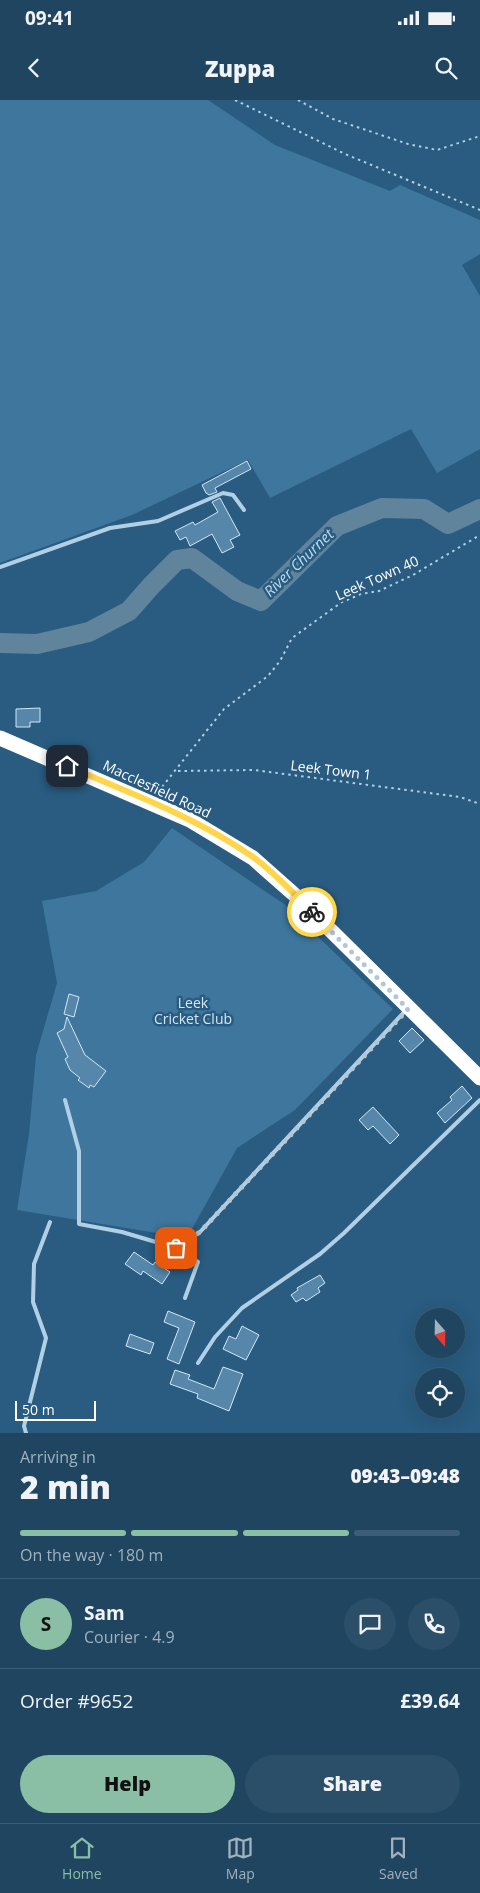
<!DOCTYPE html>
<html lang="en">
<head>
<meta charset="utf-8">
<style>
  body { margin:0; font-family:"Open Sans",sans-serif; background:#2c4f69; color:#f1f3f6; height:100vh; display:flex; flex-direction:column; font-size:19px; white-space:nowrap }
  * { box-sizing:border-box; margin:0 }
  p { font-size:16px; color:#a1b1bd }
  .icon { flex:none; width:28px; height:28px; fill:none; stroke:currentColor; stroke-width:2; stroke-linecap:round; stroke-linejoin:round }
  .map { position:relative; height:1333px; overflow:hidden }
  .sheet { display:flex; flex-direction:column; background:#1f4560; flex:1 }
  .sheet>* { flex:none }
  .needle { width:32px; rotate:160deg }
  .fabs { position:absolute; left:415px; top:1208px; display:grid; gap:10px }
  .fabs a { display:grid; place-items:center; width:50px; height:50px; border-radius:50%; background:#1f4560; box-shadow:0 5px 20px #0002,0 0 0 1px #3c5d75; font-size:25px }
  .scale { position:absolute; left:15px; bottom:12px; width:81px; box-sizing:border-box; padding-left:5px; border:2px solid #fff; border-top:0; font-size:14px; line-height:18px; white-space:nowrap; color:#fff; -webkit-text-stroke:4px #295c80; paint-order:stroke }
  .pin { position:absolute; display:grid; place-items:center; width:42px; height:42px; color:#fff; margin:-21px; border-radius:10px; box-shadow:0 2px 8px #0006 }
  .courier { position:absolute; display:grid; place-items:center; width:50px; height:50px; margin:-25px; border:4px solid #ffd54a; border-radius:50%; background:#fff; color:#222; box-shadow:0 1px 6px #0007 }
  .overview em { font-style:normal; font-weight:800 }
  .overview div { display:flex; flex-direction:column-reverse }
  .overview { display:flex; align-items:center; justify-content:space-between; height:85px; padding:0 20px }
  h1 { font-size:32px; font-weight:800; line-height:38px }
  .bar { display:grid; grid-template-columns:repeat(4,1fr); gap:8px 5px; align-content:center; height:60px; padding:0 20px }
  .bar i { height:6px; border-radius:4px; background:#3c5d75 }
  .bar .active { background:#8abfa5 }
  .bar p { grid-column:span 4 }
  .line { display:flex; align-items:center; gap:12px; padding:0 20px; border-top:1px solid #3c5d75 }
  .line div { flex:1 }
  .round { display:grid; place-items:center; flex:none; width:52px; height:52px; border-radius:26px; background:#2c4f69 }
  .button { display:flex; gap:10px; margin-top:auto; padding:10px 20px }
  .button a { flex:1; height:58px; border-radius:30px; background:#8abfa5; color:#111; font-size:20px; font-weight:800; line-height:58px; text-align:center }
  .button a+a { background:#2c4f69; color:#f1f3f6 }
  .status { display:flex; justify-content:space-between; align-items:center; height:35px; padding:0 25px; background:#1f4560; direction:ltr }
  .status svg { height:14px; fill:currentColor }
  header { display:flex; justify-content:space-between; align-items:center; height:65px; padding:0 20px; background:#1f4560; font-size:22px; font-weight:800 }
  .tab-bar { display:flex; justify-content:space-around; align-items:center; height:70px; border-top:1px solid #3c5d75; background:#1f4560; font-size:14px; color:#a1b1bd }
  .tab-bar a { display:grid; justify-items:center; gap:2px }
  .tab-bar .active { color:#8abfa5 }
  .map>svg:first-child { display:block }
  .green { fill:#3e769d }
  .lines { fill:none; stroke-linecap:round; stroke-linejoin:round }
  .river { stroke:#60849c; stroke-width:20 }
  .building { fill:#5687ab; stroke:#d3e7f5 }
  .path { stroke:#b1d0e5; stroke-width:2; stroke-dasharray:2.5 4; stroke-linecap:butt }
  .lane { stroke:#b1d0e5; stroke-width:4 }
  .highway { stroke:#fff; stroke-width:15 }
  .done { stroke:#b4c6d3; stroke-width:5; stroke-dasharray:0 9 }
  .route { stroke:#ffd54a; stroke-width:6 }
  .labels { text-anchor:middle; stroke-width:5; stroke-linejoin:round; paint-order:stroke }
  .street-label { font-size:14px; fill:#fff; stroke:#295c80 }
  .park-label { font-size:14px; fill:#d3e7f5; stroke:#295c80 }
  .water-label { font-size:15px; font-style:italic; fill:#bcdaed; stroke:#295c80 }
</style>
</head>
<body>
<div class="status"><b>09:41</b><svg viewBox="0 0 49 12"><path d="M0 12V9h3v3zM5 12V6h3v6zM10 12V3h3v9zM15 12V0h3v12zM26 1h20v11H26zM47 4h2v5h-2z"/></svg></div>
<header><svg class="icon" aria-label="back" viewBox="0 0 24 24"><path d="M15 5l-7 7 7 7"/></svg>Zuppa<svg class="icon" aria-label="search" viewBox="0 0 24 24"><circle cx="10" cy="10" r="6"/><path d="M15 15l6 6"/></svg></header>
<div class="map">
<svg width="480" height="1333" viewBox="0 0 480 1333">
  <rect width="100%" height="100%" fill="#295c80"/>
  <!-- green -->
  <path class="green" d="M0,0h208l67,45 115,46 10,-6 80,35v34l-18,11 18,31v153l-43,24 -26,-44 -141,69 -22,-38 -116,55 -132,48z
    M172,728l112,76 109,105 -98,101 -58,38 -50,90 -170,-28 12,-76 7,-79 21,-72 -15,-82 54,-10 48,-29z"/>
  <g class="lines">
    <!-- river -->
    <path class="river" d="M0,543l37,1 52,-12 40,-21 22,-25 26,-26 15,-2 45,33 24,10 76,-75 45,-18 42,1 24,15 32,-15"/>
  </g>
  <!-- building -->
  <path class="building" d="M247,361l4,8 -36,19 2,4 -8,3 -3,-2 -4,-8z
    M220,398l20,37 -10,5 4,7 -12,6 -10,-19 -22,12 -4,-9 -6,3 -5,-9 18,-9 2,3 23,-13 -6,-10z
    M40,608v14h-10v5h-14v-18z
    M69,894l10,3 -5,20 -10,-3z
    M67,917l18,38 21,16 -12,16 -4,-2 -1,3 -11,-8 2,-2 -10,-8 -5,-11 3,-2 -11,-24 7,-4z
    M412,928l12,12 -14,13 -11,-12z
    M462,986l10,12 -27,25 -8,-10 15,-13 -2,-3z
    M373,1007l26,28 -9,9 -17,-18 -5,4 -9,-10z
    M134,1152l19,13 2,-3 15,10 -8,12 -19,-13 -2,4 -16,-11z
    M320,1175l5,8 -7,5 2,4 -14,9 -3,-3 -7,4 -5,-7 7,-5 -1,-2z
    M168,1211l27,11 -16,42 -12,-5 12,-31 -15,-6z
    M242,1226l17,9 -13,25 -23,-11 6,-13 7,3z
    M130,1234l24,9 -4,11 -24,-8z
    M223,1267l20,7 -14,37 -32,-13 1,-4 -28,-10 5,-14 15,5 -2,4 26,10z"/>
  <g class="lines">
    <!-- path -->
    <path class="path" d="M235,0l110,54 135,56
      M298,0l35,19 75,25 29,6 43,-14
      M178,671l76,-1 206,27 20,7
      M158,692l66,-83 44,-33 12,-15 12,-23 50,-36 19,-8 18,-3 34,-16 67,-40"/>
    <!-- lane -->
    <path class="lane" d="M0,467l110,-39 48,-7 65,-28 10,2 11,15
      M65,1000l14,51v73l43,8 54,16 24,-16 206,-222
      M176,1148l22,14 -13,36
      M198,1263l17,-26 27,-29 78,-54 24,-21 136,-133
      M26,1333l-2,-7 22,-88 -13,-36 1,-38 16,-42"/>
    <!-- highway -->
    <path class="highway" d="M0,638l190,82 63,38 44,39 183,181"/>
  </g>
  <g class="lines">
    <!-- done -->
    <path class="done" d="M176,1148l24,-16 208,-223 -96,-97"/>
    <!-- route -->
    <path class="route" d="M67,666c63,27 129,51 186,91 21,15 40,36 59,55"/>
  </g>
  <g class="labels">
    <!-- street labels -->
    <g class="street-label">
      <text transform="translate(377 478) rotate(-24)" y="5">Leek Town 40</text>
      <text transform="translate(331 670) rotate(7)" y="5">Leek Town 1</text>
      <text transform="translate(157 689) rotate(25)" y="5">Macclesfield Road</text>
    </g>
    <!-- park labels -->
    <g class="park-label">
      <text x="193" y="908">Leek<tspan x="193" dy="16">Cricket Club</tspan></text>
    </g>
    <!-- water labels -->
    <g class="water-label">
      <text transform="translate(299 463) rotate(-44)" y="5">River Churnet</text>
    </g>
  </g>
</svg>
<div class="fabs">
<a><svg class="needle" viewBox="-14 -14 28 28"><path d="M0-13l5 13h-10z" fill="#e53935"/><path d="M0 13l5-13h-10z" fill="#a1b1bd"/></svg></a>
<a><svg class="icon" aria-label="locate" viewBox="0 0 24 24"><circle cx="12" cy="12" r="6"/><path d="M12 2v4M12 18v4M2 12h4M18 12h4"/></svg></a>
</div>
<div class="scale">50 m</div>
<div class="pin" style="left:176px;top:1148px;background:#ea580c"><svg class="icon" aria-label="bag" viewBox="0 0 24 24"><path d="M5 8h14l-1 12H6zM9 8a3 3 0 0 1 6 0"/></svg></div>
<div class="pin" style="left:67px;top:666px;background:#1f2937"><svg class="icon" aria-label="home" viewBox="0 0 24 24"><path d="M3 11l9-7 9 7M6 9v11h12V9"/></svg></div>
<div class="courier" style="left:312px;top:812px"><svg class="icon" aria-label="bike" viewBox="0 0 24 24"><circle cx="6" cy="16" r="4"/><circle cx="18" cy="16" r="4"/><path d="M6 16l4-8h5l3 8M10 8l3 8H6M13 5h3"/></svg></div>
</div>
<section class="sheet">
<div class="overview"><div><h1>2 min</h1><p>Arriving in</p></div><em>09:43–09:48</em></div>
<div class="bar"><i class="active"></i><i class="active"></i><i class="active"></i><i></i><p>On the way · 180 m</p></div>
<div class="line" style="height:90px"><b class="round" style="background:#8abfa5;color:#111">S</b><div><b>Sam</b><p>Courier · 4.9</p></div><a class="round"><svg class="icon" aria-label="chat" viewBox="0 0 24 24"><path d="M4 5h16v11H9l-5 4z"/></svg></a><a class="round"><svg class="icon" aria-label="phone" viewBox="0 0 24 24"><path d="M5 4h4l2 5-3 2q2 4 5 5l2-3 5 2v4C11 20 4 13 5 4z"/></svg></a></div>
<div class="line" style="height:65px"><div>Order #9652</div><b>£39.64</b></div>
<div class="button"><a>Help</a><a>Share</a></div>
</section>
<nav class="tab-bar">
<a class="active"><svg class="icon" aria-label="home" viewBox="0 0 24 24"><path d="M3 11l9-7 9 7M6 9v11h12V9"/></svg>Home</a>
<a><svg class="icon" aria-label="map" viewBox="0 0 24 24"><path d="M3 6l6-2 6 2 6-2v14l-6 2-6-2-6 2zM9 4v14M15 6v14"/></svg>Map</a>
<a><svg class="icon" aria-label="saved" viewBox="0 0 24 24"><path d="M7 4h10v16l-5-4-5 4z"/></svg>Saved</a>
</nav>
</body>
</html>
